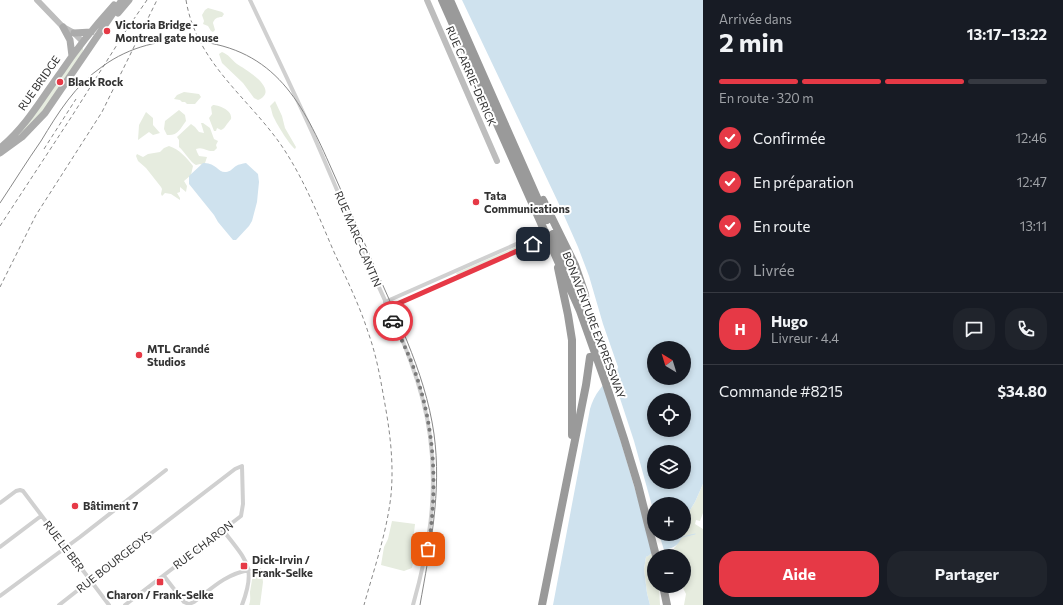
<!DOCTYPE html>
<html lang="fr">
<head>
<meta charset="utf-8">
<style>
  body { margin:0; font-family:Commissioner,sans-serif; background:#20242c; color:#f1f3f6; height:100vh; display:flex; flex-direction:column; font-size:15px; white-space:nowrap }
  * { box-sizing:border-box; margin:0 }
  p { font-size:13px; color:#9ea1a6 }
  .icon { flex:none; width:22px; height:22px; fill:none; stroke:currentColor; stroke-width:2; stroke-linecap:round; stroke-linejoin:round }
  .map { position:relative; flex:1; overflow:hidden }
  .panel { display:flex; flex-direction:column; background:#171b24; width:360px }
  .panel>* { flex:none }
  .needle { width:26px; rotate:322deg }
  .buttons { position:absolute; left:647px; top:341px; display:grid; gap:8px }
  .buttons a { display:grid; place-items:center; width:44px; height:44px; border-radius:50%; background:#171b24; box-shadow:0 2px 6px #0003; font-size:20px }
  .pin { position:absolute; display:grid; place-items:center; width:34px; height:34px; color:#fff; margin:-17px; border-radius:8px; box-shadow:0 2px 6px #0006 }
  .courier { position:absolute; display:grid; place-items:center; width:40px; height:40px; margin:-20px; border:3px solid #e63946; border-radius:50%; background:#fff; color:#222; box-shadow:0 1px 5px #0007 }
  .overview em { font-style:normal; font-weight:700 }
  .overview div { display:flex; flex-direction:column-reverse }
  .overview { display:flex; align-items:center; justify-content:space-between; height:68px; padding:0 16px }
  h1 { font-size:26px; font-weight:700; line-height:30px }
  .bar { display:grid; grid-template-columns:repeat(4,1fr); gap:6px 4px; align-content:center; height:48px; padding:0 16px }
  .bar i { height:5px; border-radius:3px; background:#363941 }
  .bar .active { background:#e63946 }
  .bar p { grid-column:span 4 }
  .line { display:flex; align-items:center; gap:10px; padding:0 16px; border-top:1px solid #363941 }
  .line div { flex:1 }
  .round { display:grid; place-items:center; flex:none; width:42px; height:42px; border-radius:16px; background:#20242c }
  ol { padding:0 16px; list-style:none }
  li { display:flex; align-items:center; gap:12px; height:44px }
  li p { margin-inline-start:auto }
  li .icon { padding:4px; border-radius:50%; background:#e63946; color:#fff; stroke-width:4 }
  li:last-child { color:#9ea1a6 }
  li i { width:22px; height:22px; border:2px solid #363941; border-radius:50% }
  .primary-button { display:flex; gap:8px; margin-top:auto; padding:8px 16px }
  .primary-button a { flex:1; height:46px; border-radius:16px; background:#e63946; color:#fff; font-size:16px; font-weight:700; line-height:46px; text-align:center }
  .primary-button a+a { background:#20242c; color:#f1f3f6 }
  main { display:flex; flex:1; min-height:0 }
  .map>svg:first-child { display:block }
  .green { fill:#e6ecdf }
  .water { fill:#cfe2ee; fill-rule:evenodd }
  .pier { fill:#fff }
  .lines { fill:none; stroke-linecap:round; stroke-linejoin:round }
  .stream { stroke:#cfe2ee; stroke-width:1 }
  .highway-tunnel { stroke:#d6d6d6; stroke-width:8; stroke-dasharray:8 4; stroke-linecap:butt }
  .street { stroke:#d0d0d0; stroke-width:4 }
  .secondary { stroke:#bdbdbd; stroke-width:6 }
  .primary { stroke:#ababab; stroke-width:7 }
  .highway { stroke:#9a9a9a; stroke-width:8 }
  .tram { stroke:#888; stroke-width:1 }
  .rail { stroke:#888; stroke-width:1; stroke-dasharray:4 3; stroke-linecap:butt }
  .done { stroke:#7a7a7a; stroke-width:4; stroke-dasharray:0 7.2 }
  .route { stroke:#e63946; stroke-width:5 }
  .poi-dot { fill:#e63946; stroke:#fff; stroke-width:1.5 }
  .labels { text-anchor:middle; stroke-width:4; stroke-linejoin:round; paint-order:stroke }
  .poi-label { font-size:11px; font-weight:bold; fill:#333; stroke:#fff; text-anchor:start }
  .street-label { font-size:11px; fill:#333; stroke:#fff }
</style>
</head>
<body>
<main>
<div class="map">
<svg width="703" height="605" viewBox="0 0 703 605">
  <rect width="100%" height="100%" fill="#fff"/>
  <!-- green -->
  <path class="green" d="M208,8l14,4 2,2 -2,3c-5,0 -8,2 -9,6l2,7 -2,2 -2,-1 -3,-5 -5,-2 1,-3 -2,-6 3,-5z
    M83,47v4l-11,20 -27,39 -18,20 -16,11z
    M222,52c6,2 10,8 15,12 8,5 44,26 21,36l-4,-2 -11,-15 -21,-20 -3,-9z
    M184,92l15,2 2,3 -6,7h-8l-2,-2h-3l-2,-2 -6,-1 3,-4z
    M275,101l7,15 3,12 11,19 -1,2c-6,-5 -17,-23 -21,-31 -2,-3 -2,-8 -4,-12z
    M213,105c5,0 20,5 18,14 0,0 -4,5 -4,5 -2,3 -3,5 -6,6l-4,-2 -1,3h-2l-5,-13 3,-4 -1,-7z
    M179,110l6,5 1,6c-6,8 -8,15 -19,14l-3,-6 1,-8z
    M146,112l7,6v7l7,8 -7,2 -4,-3 -11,8 1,-15z
    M201,123h2l7,5 4,11 4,2 -2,4 1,3 -3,3c-7,1 -11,-5 -18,-2l1,3 2,4 8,1 -2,6 -3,2 -2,-1 -4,1c-5,-2 -12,-14 -17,-18v-7l-2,-3 14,-13 4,3 4,5 5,1z
    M169,146c10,3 18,12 24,20l-2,9 -7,6 3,5 -1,6 -6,-5v5l-3,1 3,5v2l-9,-6 -6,-1 -3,3 -1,-2 1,-5 -1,-2 -15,-19 -8,-7 -2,-5 1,-2 6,3 5,-3 12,-2 4,-4z
    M520,245l1,2 -64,28 -1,-2z
    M703,484v29l-3,8 -4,-1 -1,4 8,5v76h-19l2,-11 -3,-6 1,-32 -8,-1 -2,-7 2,-2 6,-10 -2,-2h4v-14l11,-18z
    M392,521l23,3 -2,18 4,2 -5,24 -8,3 -23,-6 3,-18 4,-8z
    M651,554l3,4v28h5l1,19h-10l-3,-12 -3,-24 2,-12z
    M261,568l2,14 -3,23h-11c2,-6 1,-8 1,-13 1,-7 3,-14 2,-21z"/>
  <!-- water -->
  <path class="water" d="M462,0h241v484l-8,18 -11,18v-16h-30v30h26l2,3c-7,15 -15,10 -28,15 -3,1 -5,4 -8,5l-2,12 3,24 3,12h-97l37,-196c2,-7 5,-14 10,-20 5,-8 17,-13 18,-22l-15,-43 -14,-48 -11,-29 -20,-45zM654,348h30v30h-30zM654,400h30v30h-30zM654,452h30v30h-30z
    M203,163c13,-1 15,10 23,9 4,0 7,-4 10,-6 3,-2 6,-2 10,-3l12,11 1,8 -2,20 -5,19 -3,5 -13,14h-3l-15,-18 -4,-7 -25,-31v-8z"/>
  <!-- pier -->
  <path class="pier" d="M612,374l22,67 20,72v21h5l5,16 -11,2 -10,-36 -40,-134z"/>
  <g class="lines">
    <!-- stream -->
    <path class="stream" d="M682,537l13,-3"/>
    <!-- highway-tunnel -->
    <path class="highway-tunnel" d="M585,294l5,24 1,23"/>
    <!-- street -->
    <path class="street" d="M250,0c21,44 42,88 62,132 19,43 37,87 56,131 25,56 54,112 62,173 8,60 -1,112 -17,169
      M385,302l145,-64
      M388,308l145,-64
      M0,503l16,-12 4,-1 3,1 86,114
      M223,530c23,31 34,36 19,75
      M0,547l41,-31
      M164,576l20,26 5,2 5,-2c18,-14 32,-28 55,-32
      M0,596l80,-59 86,-67
      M59,605l28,-22 6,-5 142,-109 7,-3 1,38 -2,12 -116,89"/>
    <!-- secondary -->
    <path class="secondary" d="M37,0l26,27 11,6 9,9
      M427,0l70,161"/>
    <!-- primary -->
    <path class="primary" d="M118,13l11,-13
      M63,27l7,13 2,16
      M74,33l17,-1
      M0,148c26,-21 42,-50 61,-76 16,-24 34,-46 53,-67
      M0,153l22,-16 23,-24 77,-113"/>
    <!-- highway -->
    <path class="highway" d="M442,0l138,311 26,73 18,55 14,46 18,71
      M450,0l97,220
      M543,200l32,65 10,29
      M553,234l14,32
      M558,268l10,47 4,25v95
      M663,586l4,19
      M542,605l44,-220 4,-28"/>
    <!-- tram -->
    <path class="tram" d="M0,203c14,-21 27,-42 41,-62 17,-28 34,-56 62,-75 26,-19 60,-28 92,-25 81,8 108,63 137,129 12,27 24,54 36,81 25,60 57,119 66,183 8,58 -4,114 -14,171"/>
    <!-- rail -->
    <path class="rail" d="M186,0c10,61 59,95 93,142 24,34 39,73 55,110 12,26 25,52 34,80 8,22 12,44 16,67 6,32 10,64 7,96 -4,37 -17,74 -27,110
      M44,149l32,-50
      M0,226l72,-110 55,-87 20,-29
      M0,287l36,-72 66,-103 55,-112"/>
  </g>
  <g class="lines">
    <!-- done -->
    <path class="done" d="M393,321c7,16 15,31 21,48 21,58 24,119 14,180"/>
    <!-- route -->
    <path class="route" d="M393,321l-5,-13 145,-64"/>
  </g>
  <!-- markers -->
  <g class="poi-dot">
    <circle cx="107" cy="31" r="4"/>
    <circle cx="60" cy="82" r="4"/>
    <circle cx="476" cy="202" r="4"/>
    <circle cx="139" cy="355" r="4"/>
    <circle cx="75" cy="506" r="4"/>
    <rect x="240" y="562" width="8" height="8" rx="2"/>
    <rect x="156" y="578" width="8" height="8" rx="2"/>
  </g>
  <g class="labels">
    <!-- poi labels -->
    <g class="poi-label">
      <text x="115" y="29">Victoria Bridge -<tspan x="115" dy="13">Montreal gate house</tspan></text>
      <text x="68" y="86">Black Rock</text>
      <text x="484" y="200">Tata<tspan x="484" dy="13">Communications</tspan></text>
      <text x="147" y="353">MTL Grandé<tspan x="147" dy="13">Studios</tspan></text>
      <text x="83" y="510">Bâtiment 7</text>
      <text x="252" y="564">Dick-Irvin /<tspan x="252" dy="13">Frank-Selke</tspan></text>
      <text x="160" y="599" text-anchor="middle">Charon / Frank-Selke</text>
    </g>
    <!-- street labels -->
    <g class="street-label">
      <text transform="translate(471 76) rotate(66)" y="4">RUE CARRIE-DERICK</text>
      <text transform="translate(39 83) rotate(-55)" y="4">RUE BRIDGE</text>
      <text transform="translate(358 239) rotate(67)" y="4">RUE MARC-CANTIN</text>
      <text transform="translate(594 325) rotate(69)" y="4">BONAVENTURE EXPRESSWAY</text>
      <text transform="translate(203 545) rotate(-37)" y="4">RUE CHARON</text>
      <text transform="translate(64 546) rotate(53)" y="4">RUE LE BER</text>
      <text transform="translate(114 562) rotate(-38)" y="4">RUE BOURGEOYS</text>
    </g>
  </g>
</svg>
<div class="buttons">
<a><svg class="needle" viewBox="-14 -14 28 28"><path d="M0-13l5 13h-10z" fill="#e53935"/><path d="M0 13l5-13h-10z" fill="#9ea1a6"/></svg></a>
<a><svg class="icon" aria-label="locate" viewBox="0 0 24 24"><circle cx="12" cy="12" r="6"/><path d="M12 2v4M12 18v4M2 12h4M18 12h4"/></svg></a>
<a><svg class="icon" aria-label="layers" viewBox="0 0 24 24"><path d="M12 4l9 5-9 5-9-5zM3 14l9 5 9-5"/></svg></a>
<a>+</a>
<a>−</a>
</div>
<div class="pin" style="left:428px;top:549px;background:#ea580c"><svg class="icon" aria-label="bag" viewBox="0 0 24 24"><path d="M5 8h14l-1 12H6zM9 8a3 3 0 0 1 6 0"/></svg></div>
<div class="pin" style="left:533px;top:244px;background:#1f2937"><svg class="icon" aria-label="home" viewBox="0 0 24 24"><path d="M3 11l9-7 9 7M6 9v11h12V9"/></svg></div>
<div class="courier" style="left:393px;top:321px"><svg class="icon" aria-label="car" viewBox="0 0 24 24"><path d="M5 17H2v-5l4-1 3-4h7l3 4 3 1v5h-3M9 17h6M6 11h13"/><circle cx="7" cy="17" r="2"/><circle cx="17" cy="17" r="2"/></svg></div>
</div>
<section class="panel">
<div class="overview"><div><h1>2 min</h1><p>Arrivée dans</p></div><em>13:17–13:22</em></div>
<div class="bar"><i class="active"></i><i class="active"></i><i class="active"></i><i></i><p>En route · 320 m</p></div>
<ol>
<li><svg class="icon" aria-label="check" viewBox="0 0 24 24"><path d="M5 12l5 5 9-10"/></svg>Confirmée<p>12:46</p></li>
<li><svg class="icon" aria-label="check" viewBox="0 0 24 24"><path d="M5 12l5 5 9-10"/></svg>En préparation<p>12:47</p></li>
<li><svg class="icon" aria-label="check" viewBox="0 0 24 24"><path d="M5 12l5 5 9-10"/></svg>En route<p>13:11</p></li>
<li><i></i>Livrée</li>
</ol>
<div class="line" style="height:72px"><b class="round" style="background:#e63946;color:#fff">H</b><div><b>Hugo</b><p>Livreur · 4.4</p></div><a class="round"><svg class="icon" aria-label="chat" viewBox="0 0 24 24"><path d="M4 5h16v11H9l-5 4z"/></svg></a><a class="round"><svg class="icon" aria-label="phone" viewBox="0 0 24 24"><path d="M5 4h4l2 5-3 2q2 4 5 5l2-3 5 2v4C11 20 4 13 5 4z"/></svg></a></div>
<div class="line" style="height:52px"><div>Commande #8215</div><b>$34.80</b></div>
<div class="primary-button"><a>Aide</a><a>Partager</a></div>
</section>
</main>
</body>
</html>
